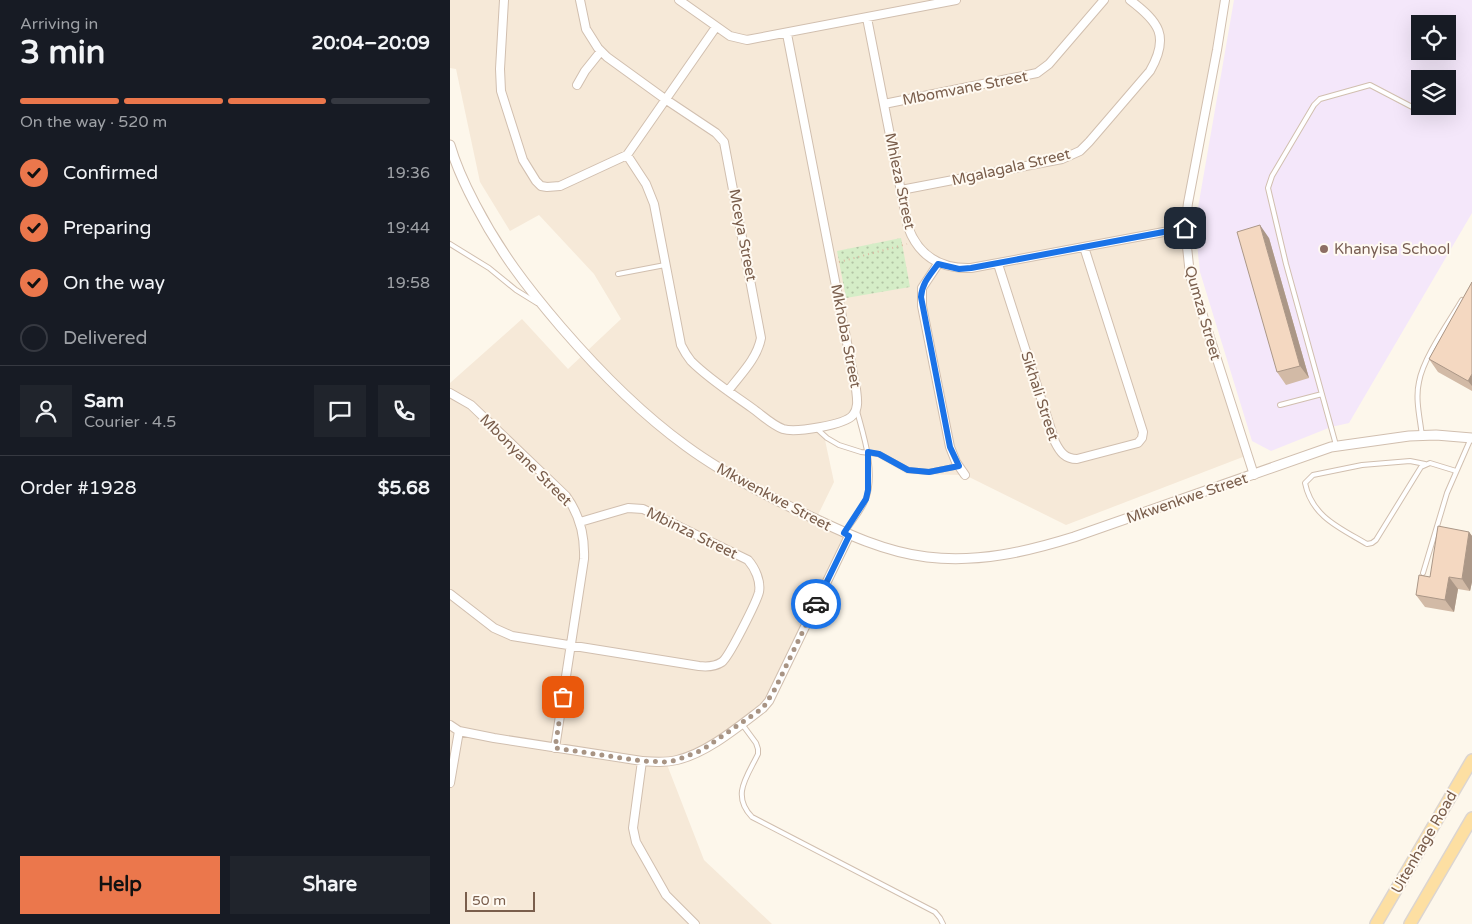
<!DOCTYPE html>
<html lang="en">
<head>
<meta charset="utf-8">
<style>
  body { margin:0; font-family:"Varela Round",sans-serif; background:#20242c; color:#f1f3f6; height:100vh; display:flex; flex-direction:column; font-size:19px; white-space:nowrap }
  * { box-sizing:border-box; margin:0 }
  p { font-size:16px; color:#9ea1a6 }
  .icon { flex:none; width:28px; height:28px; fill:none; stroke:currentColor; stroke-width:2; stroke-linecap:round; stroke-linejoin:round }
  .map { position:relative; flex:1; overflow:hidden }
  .drawer { display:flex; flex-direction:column; background:#171b24; width:450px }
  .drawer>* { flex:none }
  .controls { position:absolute; left:961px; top:15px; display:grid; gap:10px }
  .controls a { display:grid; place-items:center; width:45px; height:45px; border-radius:0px; background:#171b24; box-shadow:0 5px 20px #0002; font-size:25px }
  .scale { position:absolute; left:15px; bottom:12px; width:70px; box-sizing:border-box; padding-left:5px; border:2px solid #7a5e4c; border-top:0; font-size:14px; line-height:18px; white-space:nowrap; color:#7a5e4c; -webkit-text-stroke:4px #fffaf2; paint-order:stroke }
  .pin { position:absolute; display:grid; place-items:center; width:42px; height:42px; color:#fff; margin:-21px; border-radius:10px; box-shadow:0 2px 8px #0006 }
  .courier { position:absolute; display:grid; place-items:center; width:50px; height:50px; margin:-25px; border:4px solid #1a73e8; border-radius:50%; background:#fff; color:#222; box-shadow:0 1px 6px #0007 }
  .overview em { font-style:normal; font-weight:800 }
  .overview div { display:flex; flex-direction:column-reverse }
  .overview { display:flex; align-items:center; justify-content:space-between; height:85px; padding:0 20px }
  h1 { font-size:32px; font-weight:800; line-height:38px }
  .bar { display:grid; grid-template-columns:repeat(4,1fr); gap:8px 5px; align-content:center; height:60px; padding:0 20px }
  .bar i { height:6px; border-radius:4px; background:#363941 }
  .bar .current { background:#eb774c }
  .bar p { grid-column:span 4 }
  .line { display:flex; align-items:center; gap:12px; padding:0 20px; border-top:1px solid #363941 }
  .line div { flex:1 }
  .round { display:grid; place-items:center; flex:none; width:52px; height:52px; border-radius:0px; background:#20242c }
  ol { padding:0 20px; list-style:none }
  li { display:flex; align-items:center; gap:15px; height:55px }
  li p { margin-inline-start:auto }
  li .icon { padding:5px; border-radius:50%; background:#eb774c; color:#111; stroke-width:4 }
  li:last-child { color:#9ea1a6 }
  li i { width:28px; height:28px; border:2px solid #363941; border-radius:50% }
  .button { display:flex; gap:10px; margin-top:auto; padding:10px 20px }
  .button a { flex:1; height:58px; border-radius:0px; background:#eb774c; color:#111; font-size:20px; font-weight:800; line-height:58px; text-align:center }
  .button a+a { background:#20242c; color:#f1f3f6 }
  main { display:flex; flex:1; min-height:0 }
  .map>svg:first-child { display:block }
  .residential { fill:#f6e9d8 }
  .education { fill:#f4e7fa; fill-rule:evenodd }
  .park { fill:url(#park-dots) }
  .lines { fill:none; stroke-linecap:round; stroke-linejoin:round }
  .service-casing { stroke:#d1bfaf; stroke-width:6 }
  .minor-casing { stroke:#d1bfaf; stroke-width:10 }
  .tertiary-casing { stroke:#d1bfaf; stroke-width:11 }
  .primary-casing { stroke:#dcd5d0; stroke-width:14 }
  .path { stroke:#dabba3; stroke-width:2; stroke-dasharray:1 4; stroke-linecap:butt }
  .service { stroke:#fff; stroke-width:4 }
  .minor { stroke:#fff; stroke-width:8 }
  .tertiary { stroke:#fff; stroke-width:9 }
  .primary { stroke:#fddfa2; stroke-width:11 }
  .wall { fill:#d2baa6 }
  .shaded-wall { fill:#ab9787 }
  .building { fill:#f4d8c1; stroke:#ab9787 }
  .done { stroke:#a89484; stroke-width:5; stroke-dasharray:0 9 }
  .route { stroke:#1a73e8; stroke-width:6 }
  .education-dot { fill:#8d6e63; stroke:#fffaf2; stroke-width:2 }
  .labels { text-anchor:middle; stroke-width:4; stroke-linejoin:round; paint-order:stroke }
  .street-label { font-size:15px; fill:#7a5e4c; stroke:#fffaf2 }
  .education-label { font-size:15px; fill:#785e54; stroke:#fffaf2; text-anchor:start }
</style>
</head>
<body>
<main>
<section class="drawer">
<div class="overview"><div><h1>3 min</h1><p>Arriving in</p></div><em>20:04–20:09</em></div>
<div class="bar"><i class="current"></i><i class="current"></i><i class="current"></i><i></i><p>On the way · 520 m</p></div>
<ol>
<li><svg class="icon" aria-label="check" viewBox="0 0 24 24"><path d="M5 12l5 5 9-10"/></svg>Confirmed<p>19:36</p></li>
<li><svg class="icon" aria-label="check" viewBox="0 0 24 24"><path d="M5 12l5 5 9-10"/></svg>Preparing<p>19:44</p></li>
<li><svg class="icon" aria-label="check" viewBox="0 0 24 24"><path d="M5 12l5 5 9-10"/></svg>On the way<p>19:58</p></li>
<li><i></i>Delivered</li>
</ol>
<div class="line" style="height:90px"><a class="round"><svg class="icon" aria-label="person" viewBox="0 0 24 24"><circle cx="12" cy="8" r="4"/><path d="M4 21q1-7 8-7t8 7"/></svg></a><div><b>Sam</b><p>Courier · 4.5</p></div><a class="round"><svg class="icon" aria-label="chat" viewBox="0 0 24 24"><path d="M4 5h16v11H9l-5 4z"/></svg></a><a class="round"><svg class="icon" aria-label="phone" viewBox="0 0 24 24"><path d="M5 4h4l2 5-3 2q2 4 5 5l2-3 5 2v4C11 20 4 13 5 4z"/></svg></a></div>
<div class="line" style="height:65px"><div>Order #1928</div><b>$5.68</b></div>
<div class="button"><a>Help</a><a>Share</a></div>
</section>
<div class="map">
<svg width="1022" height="924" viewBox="0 0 1022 924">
  <defs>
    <pattern id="park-dots" width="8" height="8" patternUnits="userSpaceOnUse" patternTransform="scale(1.25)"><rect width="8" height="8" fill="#d5edc7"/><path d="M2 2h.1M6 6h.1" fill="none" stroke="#b2c3a4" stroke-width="1.8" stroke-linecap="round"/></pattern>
  </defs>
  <rect width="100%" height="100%" fill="#fdf7eb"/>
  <!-- residential -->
  <path class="residential" d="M0,0h775l-40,228 5,47 58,180 -182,70 -101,-50 -58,-1 -39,-22 -12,-42 -2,5 -32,11 12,56 -18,37 33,17 -80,165 -68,49 -35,12 38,98 68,64h-322v-541l72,-64 46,50 53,-50 -27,-45 -55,-59 -29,16 -30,-49 -24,-113 -6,-1z"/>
  <!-- education -->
  <path class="education" d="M784,0h238v213l-123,210 -18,4 -60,24 -19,-10 -52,-169 -5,-47zM970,24h28v27h-28zM970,79h28v27h-28z"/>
  <!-- park -->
  <path class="park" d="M451,238l9,49 -64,11 -9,-47z"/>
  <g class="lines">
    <defs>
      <path id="service" d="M0,244l39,24 27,22 21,13
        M168,274l47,-9
        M830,405l42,-11
        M366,428l11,10 12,7 22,7 18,2 29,16 21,2 30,-6
        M972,436c-2,-18 -7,-37 -3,-54 4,-24 30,-60 43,-82
        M886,445l-50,-181 -18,-76 4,-12 42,-71 6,-6 50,-14 46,24
        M975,464l-15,-3 -48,4 -49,10 -8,8c7,34 35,45 62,61l5,-1 4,-3 45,-73 9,-4 26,8
        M396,531c6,-10 16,-20 20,-32 10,-26 -2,-62 -9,-88
        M973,573l24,-80 24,-55
        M292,724l14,19 2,6v5c-11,23 -27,41 -6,63l183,95 5,6 3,6"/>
      <path id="minor" d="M54,0l-4,69 1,22 22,69 13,21 5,5 6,1 13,-1 67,-31 89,-128
        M130,0l6,29 12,19 9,9 58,42 51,34 8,9 37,196c-4,21 -21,37 -33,53
        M229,0l51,36 17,4 209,-40
        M775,0l-8,50 -29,153 -3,25 5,47 64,200
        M417,18l41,209c11,30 33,42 63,41l214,-40
        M127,85l8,-14 16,-20
        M434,104l153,-31 12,-9 55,-64
        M177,155l19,29 8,20 27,141c3,6 6,11 10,16 18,18 40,32 61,47 10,7 20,17 31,21 12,4 62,-4 70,-14 6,-7 4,-17 3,-26l-69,-355
        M451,190l161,-31 18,-8 9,-9 61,-71c20,-35 9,-49 -20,-71
        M488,264l-16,24v18l28,141 6,15 9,13
        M548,264l57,178c5,10 10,17 22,17l61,-16 4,-5 1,-6 -59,-185
        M0,393l21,12 95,91c14,19 19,39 18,63l-29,189
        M0,594l44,34 18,8 187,30c8,1 17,0 23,-4 7,-5 35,-61 37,-70 2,-11 -4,-24 -11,-32l-105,-51 -15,-1 -48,14
        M0,725l9,6 35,7 148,23c12,1 23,2 35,-1 30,-7 61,-33 86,-52l6,-7 80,-165
        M192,761l-9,67 3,14 30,53 29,29
        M0,783l9,-52"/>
      <path id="tertiary" d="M0,145c6,21 15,40 25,59 25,48 51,82 86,123 38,44 78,85 125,119 38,28 81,50 123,70 38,18 76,36 118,41 51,6 99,-5 147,-20l257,-90 78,-11 27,-1 36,3"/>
      <path id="primary" d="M926,924l96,-164
        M960,924l62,-106"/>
    </defs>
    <!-- service casing -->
    <use href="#service" class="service-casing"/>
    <!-- minor casing -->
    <use href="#minor" class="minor-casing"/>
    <!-- tertiary casing -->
    <use href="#tertiary" class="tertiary-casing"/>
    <!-- primary casing -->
    <use href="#primary" class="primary-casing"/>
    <!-- path -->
    <path class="path" d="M389,262l68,-18"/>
    <!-- service -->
    <use href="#service" class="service"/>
    <!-- minor -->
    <use href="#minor" class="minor"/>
    <!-- tertiary -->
    <use href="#tertiary" class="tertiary"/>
    <!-- primary -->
    <use href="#primary" class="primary"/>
  </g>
  <!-- wall -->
  <path class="wall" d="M819,238l40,140 -23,7 -9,-13z
    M1022,282v109l-34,-19 -9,-13z
    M1019,532l3,4v46l-2,9 -12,-2 -4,23 -29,-5 -9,-12 14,-18z"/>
  <!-- shaded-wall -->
  <path class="shaded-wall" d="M810,225l9,13 40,140 -9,-12z
    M1022,374v12l-4,-5z
    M1019,532l3,4v46l-2,9 -8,-12z
    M999,577l9,12 -4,23 -9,-12z"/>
  <!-- building -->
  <path class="building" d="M810,225l40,141 -23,6 -40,-140z
    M1022,282v92l-4,7 -39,-22z
    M988,526l31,6 -7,47 -13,-2 -4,23 -29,-5 3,-20 11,2z"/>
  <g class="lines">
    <!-- done -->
    <path class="done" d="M113,697l-8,51 87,13 24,1 11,-2 25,-10 61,-42 12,-19 41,-85"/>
    <!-- route -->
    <path class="route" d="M366,604l33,-68 -5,-3 22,-34 2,-9v-38l11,2 29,16 21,2 30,-6 -9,-19 -29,-150c1,-14 9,-22 17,-33l21,5 12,-1 214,-40"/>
  </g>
  <!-- markers -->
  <circle class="education-dot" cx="874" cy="249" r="5"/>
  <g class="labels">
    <!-- street labels -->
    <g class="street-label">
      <text transform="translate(515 88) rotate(-11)" y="5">Mbomvane Street</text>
      <text transform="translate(561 167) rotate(-13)" y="5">Mgalagala Street</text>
      <text transform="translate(450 181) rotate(78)" y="5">Mhleza Street</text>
      <text transform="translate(293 235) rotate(79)" y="5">Mceya Street</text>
      <text transform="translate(753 313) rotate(74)" y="5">Qumza Street</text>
      <text transform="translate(396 336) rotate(79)" y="5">Mkhoba Street</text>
      <text transform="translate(590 396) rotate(72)" y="5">Sikhali Street</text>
      <text transform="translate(76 460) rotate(45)" y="5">Mbonyane Street</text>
      <text transform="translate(324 497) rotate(28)" y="5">Mkwenkwe Street</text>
      <text transform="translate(737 498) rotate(-19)" y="5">Mkwenkwe Street</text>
      <text transform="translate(242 533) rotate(26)" y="5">Mbinza Street</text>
      <text transform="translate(974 842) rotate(-60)" y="5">Uitenhage Road</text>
    </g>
    <!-- education labels -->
    <g class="education-label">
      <text x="884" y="254">Khanyisa School</text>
    </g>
  </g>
</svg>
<div class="controls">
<a><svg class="icon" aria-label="locate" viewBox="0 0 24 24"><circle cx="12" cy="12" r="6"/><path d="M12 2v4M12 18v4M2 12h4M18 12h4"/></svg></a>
<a><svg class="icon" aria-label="layers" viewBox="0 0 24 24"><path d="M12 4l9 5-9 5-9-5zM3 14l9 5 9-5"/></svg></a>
</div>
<div class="scale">50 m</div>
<div class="pin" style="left:113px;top:697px;background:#ea580c"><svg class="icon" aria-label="bag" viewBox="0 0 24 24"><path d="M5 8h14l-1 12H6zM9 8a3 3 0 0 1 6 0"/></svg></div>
<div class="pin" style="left:735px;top:228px;background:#1f2937"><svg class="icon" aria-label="home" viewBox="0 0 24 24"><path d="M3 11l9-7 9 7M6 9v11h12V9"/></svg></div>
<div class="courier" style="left:366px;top:604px"><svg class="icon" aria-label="car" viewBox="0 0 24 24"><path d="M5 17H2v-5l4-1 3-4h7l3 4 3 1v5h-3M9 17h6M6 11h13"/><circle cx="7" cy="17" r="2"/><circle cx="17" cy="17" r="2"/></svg></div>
</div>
</main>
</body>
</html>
